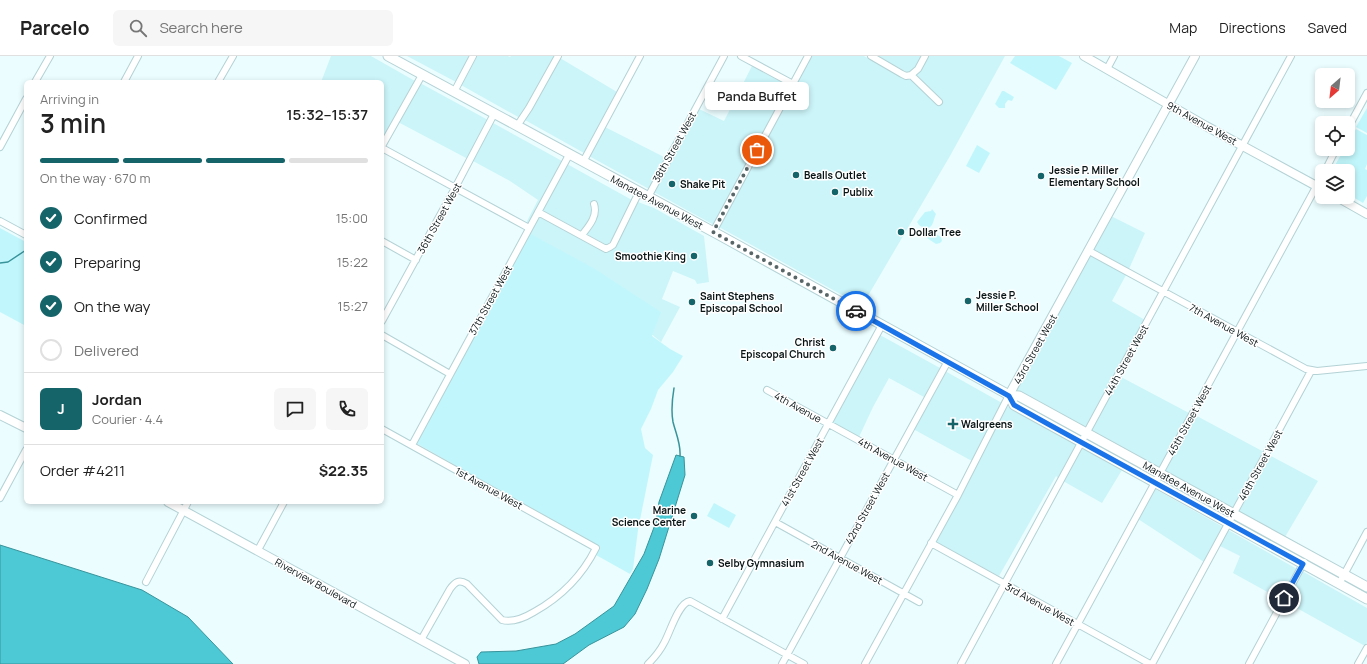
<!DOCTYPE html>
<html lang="en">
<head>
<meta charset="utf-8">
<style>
  body { margin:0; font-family:Manrope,sans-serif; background:#f6f6f6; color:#222; height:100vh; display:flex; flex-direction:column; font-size:15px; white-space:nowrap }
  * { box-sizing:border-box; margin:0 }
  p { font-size:13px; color:#767676 }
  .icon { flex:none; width:22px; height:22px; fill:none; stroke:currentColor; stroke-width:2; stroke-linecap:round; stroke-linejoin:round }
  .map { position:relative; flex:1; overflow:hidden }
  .drawer { position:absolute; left:24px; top:24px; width:360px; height:424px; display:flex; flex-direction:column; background:#fff; border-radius:6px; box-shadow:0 2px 6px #0003 }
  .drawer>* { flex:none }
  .needle { width:26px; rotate:208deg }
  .fabs { position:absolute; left:1315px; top:12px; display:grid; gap:8px }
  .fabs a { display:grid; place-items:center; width:40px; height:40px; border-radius:6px; background:#fff; box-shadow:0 2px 6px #0003; font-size:20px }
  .pin { position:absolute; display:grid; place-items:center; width:34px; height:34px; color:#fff; margin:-17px; border:2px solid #fff; border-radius:50%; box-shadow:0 1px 4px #0007 }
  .courier { position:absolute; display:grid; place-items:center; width:40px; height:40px; margin:-20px; border:3px solid #1a73e8; border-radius:50%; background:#fff; color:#222; box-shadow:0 1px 5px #0007 }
  .bubble { position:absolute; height:28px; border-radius:6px; background:#fff; box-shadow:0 2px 6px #0003; font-size:13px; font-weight:600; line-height:28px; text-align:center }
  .headline em { font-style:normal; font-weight:600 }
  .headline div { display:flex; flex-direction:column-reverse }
  .headline { display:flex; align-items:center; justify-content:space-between; height:68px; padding:0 16px }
  h1 { font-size:26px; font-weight:600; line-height:30px }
  .bar { display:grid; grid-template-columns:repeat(4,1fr); gap:6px 4px; align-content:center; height:48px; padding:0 16px }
  .bar i { height:5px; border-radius:3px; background:#e0e0e0 }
  .bar .current { background:#15646a }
  .bar p { grid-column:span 4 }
  .line { display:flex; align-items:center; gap:10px; padding:0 16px; border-top:1px solid #e0e0e0 }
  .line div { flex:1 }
  .round { display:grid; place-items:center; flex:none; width:42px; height:42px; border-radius:6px; background:#f6f6f6 }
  ol { padding:0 16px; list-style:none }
  li { display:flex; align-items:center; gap:12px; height:44px }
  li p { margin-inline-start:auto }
  li .icon { padding:4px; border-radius:50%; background:#15646a; color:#fff; stroke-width:4 }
  li:last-child { color:#767676 }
  li i { width:22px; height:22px; border:2px solid #e0e0e0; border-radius:50% }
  header { display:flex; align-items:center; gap:24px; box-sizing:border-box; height:56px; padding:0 20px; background:#fff; border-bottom:1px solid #e0e0e0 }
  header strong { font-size:19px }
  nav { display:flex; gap:22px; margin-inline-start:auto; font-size:14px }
  .search { width:280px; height:36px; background:#f6f6f6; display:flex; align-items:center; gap:10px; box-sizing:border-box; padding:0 14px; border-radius:6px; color:#767676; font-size:15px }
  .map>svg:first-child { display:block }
  .built { fill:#ccf5f9 }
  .green { fill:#c1f7fc }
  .water { fill:#4cc9d4; stroke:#38939b }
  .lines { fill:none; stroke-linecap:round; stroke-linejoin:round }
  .stream { stroke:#38939b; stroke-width:1.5 }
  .minor-casing { stroke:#b4d2d5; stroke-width:8 }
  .tertiary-casing { stroke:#b4d2d5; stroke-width:10 }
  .secondary-casing { stroke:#b4d2d5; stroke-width:11 }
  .minor { stroke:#fff; stroke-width:6 }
  .tertiary { stroke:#fff; stroke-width:8 }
  .secondary { stroke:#fff; stroke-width:9 }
  .done { stroke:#586667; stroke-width:4; stroke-dasharray:0 7.2 }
  .route { stroke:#1a73e8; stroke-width:5 }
  .poi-dot { fill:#15646a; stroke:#fff; stroke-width:1.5 }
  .labels { text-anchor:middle; stroke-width:3; stroke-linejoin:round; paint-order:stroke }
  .street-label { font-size:10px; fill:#091415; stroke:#fff }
  .poi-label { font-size:10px; font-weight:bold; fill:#091415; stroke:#fff; text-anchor:start }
</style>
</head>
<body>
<header>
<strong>Parcelo</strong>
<div class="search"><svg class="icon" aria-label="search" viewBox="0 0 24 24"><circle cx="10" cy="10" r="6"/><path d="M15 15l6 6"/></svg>Search here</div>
<nav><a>Map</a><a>Directions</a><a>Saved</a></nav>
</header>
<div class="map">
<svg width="1367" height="608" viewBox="0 0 1367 608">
  <rect width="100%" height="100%" fill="#ebfdff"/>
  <!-- built -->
  <path class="built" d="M331,0h40l44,25 -33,59v-58h-61z
    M407,0h63l-14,26z
    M477,0h31l2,1 1,-1h44l-35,62 -59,-33z
    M811,0h53l37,21 10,2 28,27 4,-5 -27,-26 12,-19h77l-55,100 -88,150 -143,-79z
    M877,0h45l-7,11 -3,4 -5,1z
    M560,2l57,34 -33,61 -59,-33z
    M752,10l37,20 -75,139 -60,-33 45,-83 25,12z
    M420,27l68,37 -20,39 -70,-37z
    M694,50l-45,83 -60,-33 16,-29 59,30z
    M493,67l69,38 -34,63 -2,-1 12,-23 -28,-19 -37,-20z
    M567,108l65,36 -23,45h-2l-21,-11 12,-19 1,-7 -4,-8 -5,3 3,7 -1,4 -11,17 -39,-21z
    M638,146l16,6 50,28 5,46 -12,2 -2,-4 -22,-9 -11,28 18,8 -19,35 -132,-109 10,-17 43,24 24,12 3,-1 6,-5z
    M1111,160l34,17 -16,36 -36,-20z
    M1090,199l36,20 -14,26 33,19 -60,109 -70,-38z
    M880,279l60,33 -16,29 -35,-19 -16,29 -14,30 -27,-15z
    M1128,306l-7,15 68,36 -30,56 -69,-38z
    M945,315l57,32 -30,58 -59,-32z
    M1007,350l69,39 -18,33 -2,-2 -57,100 -64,-34 27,-48z
    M1195,359l69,37 -31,57 -69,-37z
    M1081,391l41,23 -20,33 -39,-22z
    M1269,399l49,26 -33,56 -47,-25z
    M1155,433l68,38 -19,35 -66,-43z
    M1228,474l69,39 -17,30 -47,-26 7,-17 -20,-10z
    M1302,515l65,37v34l-2,4 -79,-44z"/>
  <!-- green -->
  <path class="green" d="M1015,0h44l13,7 -16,27 -46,-27z
    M1002,35h2l10,6 -2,4 -4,-1 -3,4v4h-6l-4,-4z
    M1367,52v25l-11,-6z
    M1356,73l11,6v29l-2,5 2,1v26l-4,7 -15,-9v-23h-16l12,-22h4v-6z
    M977,89l13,8 -11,20 -13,-7z
    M932,153l4,5c-3,6 -2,14 -11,15l-6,-4 -2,-3 8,-10 6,-1z
    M0,172l26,14v84l-26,-14z
    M931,175l10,6 1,4 -2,2 -4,1 -9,-6v-4z
    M529,177l66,36 66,43 -9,24 18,13 13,7 -10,16 -15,18 -7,19 -10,20 4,19 8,7 -15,75 -5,39 -3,5 -34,-19 4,-8 -184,-104z
    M714,447l22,12 -7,13 -22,-12z"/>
  <!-- water -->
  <path class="water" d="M676,399l8,2 1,18 -26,84 -12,30 -12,25 -11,13 -35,18 -26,19h-84l-2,-7 4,-5 35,-1 40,-7 19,-10 39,-28 30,-52 12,-32 3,-20z
    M0,489l142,45 46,27 45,47h-233z"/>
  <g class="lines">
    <!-- stream -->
    <path class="stream" d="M0,207l8,-1 18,-12
      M674,332c-2,12 -3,23 -1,34 3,12 8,22 7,34"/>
    <defs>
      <path id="minor" d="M741,0l52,28
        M871,0l31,18 4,2 5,-1
        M1107,13l7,-13
        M911,19l28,27
        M911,19l7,-6 7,-13
        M35,26l15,-26
        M124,26l14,-26
        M218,26l15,-26
        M454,36l19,-36
        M517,70l12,-18 29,-52
        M1348,72l19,-35
        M382,90l40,-71
        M0,91l26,-48
        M382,92l147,80
        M583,106l57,-106
        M1325,115l11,-22
        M648,141l76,-141
        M538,156l68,37 4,-2 3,-2 26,-53
        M0,165l26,14
        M713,176l95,-176
        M582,179c7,-9 16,-19 12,-31
        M382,185l34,19
        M1089,195l217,118 11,2 50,-5
        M382,265l73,-133 39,-74
        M382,279l68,39
        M767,334l191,105
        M382,373l214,119c-14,28 -35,49 -62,64 -10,6 -21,11 -32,8l-35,-36c-8,-5 -12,-2 -17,5l-29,51
        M412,389l157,-290
        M0,442l26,-48
        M775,466l144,80
        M931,487l219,121
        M258,494l26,-48
        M146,526l42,-80
        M1339,528l28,-52
        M722,563l160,-294
        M648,608c6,-6 12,-13 16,-21 6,-10 14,-40 26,-42l114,63
        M782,608l166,-303
        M865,608l93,-169 51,-100
        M961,608l330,-608
        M1056,608l266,-488
        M1152,608l159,-293
        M1249,608l55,-102
        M1358,608l9,-16"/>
      <path id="tertiary" d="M1084,0l122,70 116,63
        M1337,141l30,17
        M1009,339l186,-339
        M0,359l26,13
        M168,446l297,162"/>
      <path id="secondary" d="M388,0l333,180 288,159 10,1 348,191
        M1009,339l5,10 353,194"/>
    </defs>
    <!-- minor casing -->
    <use href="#minor" class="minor-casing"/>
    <!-- tertiary casing -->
    <use href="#tertiary" class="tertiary-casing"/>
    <!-- secondary casing -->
    <use href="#secondary" class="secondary-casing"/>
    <!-- minor -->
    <use href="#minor" class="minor"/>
    <!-- tertiary -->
    <use href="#tertiary" class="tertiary"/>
    <!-- secondary -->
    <use href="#secondary" class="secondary"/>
  </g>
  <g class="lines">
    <!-- done -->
    <path class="done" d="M757,94l-44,82 143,79"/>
    <!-- route -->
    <path class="route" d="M856,255l153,85 5,9 34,19 255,140 -19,34"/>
  </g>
  <!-- markers -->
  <g class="poi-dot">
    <circle cx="796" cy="119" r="4"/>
    <circle cx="1041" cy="120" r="4"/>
    <circle cx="672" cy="128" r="4"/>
    <circle cx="835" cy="136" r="4"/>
    <circle cx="901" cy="176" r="4"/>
    <circle cx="694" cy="200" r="4"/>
    <circle cx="968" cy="245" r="4"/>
    <circle cx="692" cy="246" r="4"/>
    <circle cx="833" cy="292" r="4"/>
    <path d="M951 362h4v4h4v4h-4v4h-4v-4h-4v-4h4z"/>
    <circle cx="694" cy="460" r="4"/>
    <circle cx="710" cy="507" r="4"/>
  </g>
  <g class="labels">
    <!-- street labels -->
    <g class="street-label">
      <text transform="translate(1202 67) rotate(29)" y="4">9th Avenue West</text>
      <text transform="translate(674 91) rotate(-61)" y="4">38th Street West</text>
      <text transform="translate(657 146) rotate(28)" y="4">Manatee Avenue West</text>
      <text transform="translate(439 162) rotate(-61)" y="4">36th Street West</text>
      <text transform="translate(490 244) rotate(-61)" y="4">37th Street West</text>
      <text transform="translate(1224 269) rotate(29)" y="4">7th Avenue West</text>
      <text transform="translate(1035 293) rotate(-61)" y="4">43rd Street West</text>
      <text transform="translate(1126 304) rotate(-61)" y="4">44th Street West</text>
      <text transform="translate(798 351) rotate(29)" y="4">4th Avenue</text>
      <text transform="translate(1189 364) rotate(-61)" y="4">45th Street West</text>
      <text transform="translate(893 403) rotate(29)" y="4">4th Avenue West</text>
      <text transform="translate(1260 409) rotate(-61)" y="4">46th Street West</text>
      <text transform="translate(802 416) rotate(-61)" y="4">41st Street West</text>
      <text transform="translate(489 432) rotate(29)" y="4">1st Avenue West</text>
      <text transform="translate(1189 433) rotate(29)" y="4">Manatee Avenue West</text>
      <text transform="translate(867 452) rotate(-61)" y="4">42nd Street West</text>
      <text transform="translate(847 506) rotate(29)" y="4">2nd Avenue West</text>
      <text transform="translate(316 527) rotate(29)" y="4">Riverview Boulevard</text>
      <text transform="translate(1040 548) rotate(29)" y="4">3rd Avenue West</text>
    </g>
    <!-- poi labels -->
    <g class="poi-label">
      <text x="1049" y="118">Jessie P. Miller<tspan x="1049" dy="12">Elementary School</tspan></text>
      <text x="804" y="123">Bealls Outlet</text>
      <text x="680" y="132">Shake Pit</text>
      <text x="843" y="140">Publix</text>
      <text x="909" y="180">Dollar Tree</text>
      <text x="686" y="204" text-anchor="end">Smoothie King</text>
      <text x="976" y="243">Jessie P.<tspan x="976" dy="12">Miller School</tspan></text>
      <text x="700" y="244">Saint Stephens<tspan x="700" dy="12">Episcopal School</tspan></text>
      <text x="825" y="290" text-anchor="end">Christ<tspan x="825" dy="12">Episcopal Church</tspan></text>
      <text x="961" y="372">Walgreens</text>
      <text x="686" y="458" text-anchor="end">Marine<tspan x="686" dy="12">Science Center</tspan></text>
      <text x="718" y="511">Selby Gymnasium</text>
    </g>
  </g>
</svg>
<div class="fabs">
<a><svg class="needle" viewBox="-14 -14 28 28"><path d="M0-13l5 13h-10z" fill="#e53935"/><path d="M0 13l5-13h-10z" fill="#767676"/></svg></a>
<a><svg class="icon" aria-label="locate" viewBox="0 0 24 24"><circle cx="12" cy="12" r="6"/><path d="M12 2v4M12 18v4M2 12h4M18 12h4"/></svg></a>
<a><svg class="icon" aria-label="layers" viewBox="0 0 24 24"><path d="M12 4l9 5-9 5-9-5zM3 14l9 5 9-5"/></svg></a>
</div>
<div class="pin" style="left:757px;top:94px;background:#ea580c"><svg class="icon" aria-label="bag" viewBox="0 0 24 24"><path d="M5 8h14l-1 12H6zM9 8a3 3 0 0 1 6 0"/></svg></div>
<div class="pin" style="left:1284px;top:542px;background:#1f2937"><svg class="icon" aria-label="home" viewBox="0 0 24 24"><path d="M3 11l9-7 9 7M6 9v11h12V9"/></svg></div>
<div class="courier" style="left:856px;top:255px"><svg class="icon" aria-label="car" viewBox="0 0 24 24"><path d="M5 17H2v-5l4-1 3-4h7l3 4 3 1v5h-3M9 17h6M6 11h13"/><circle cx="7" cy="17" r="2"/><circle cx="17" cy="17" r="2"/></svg></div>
<div class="bubble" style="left:705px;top:26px;width:104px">Panda Buffet</div>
<section class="drawer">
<div class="headline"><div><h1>3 min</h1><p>Arriving in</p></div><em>15:32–15:37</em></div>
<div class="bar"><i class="current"></i><i class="current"></i><i class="current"></i><i></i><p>On the way · 670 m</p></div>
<ol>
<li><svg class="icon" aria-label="check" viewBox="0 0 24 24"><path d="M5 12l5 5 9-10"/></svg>Confirmed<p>15:00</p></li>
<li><svg class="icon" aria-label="check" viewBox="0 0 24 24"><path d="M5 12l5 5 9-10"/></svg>Preparing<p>15:22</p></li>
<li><svg class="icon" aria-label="check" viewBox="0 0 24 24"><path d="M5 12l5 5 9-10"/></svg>On the way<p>15:27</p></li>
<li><i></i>Delivered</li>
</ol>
<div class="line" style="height:72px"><b class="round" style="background:#15646a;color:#fff">J</b><div><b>Jordan</b><p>Courier · 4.4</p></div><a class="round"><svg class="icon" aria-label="chat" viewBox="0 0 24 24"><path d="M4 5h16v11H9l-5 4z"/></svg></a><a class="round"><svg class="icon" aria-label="phone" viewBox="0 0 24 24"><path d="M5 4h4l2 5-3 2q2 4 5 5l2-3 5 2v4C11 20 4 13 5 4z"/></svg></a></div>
<div class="line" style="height:52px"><div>Order #4211</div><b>$22.35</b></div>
</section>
</div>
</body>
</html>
